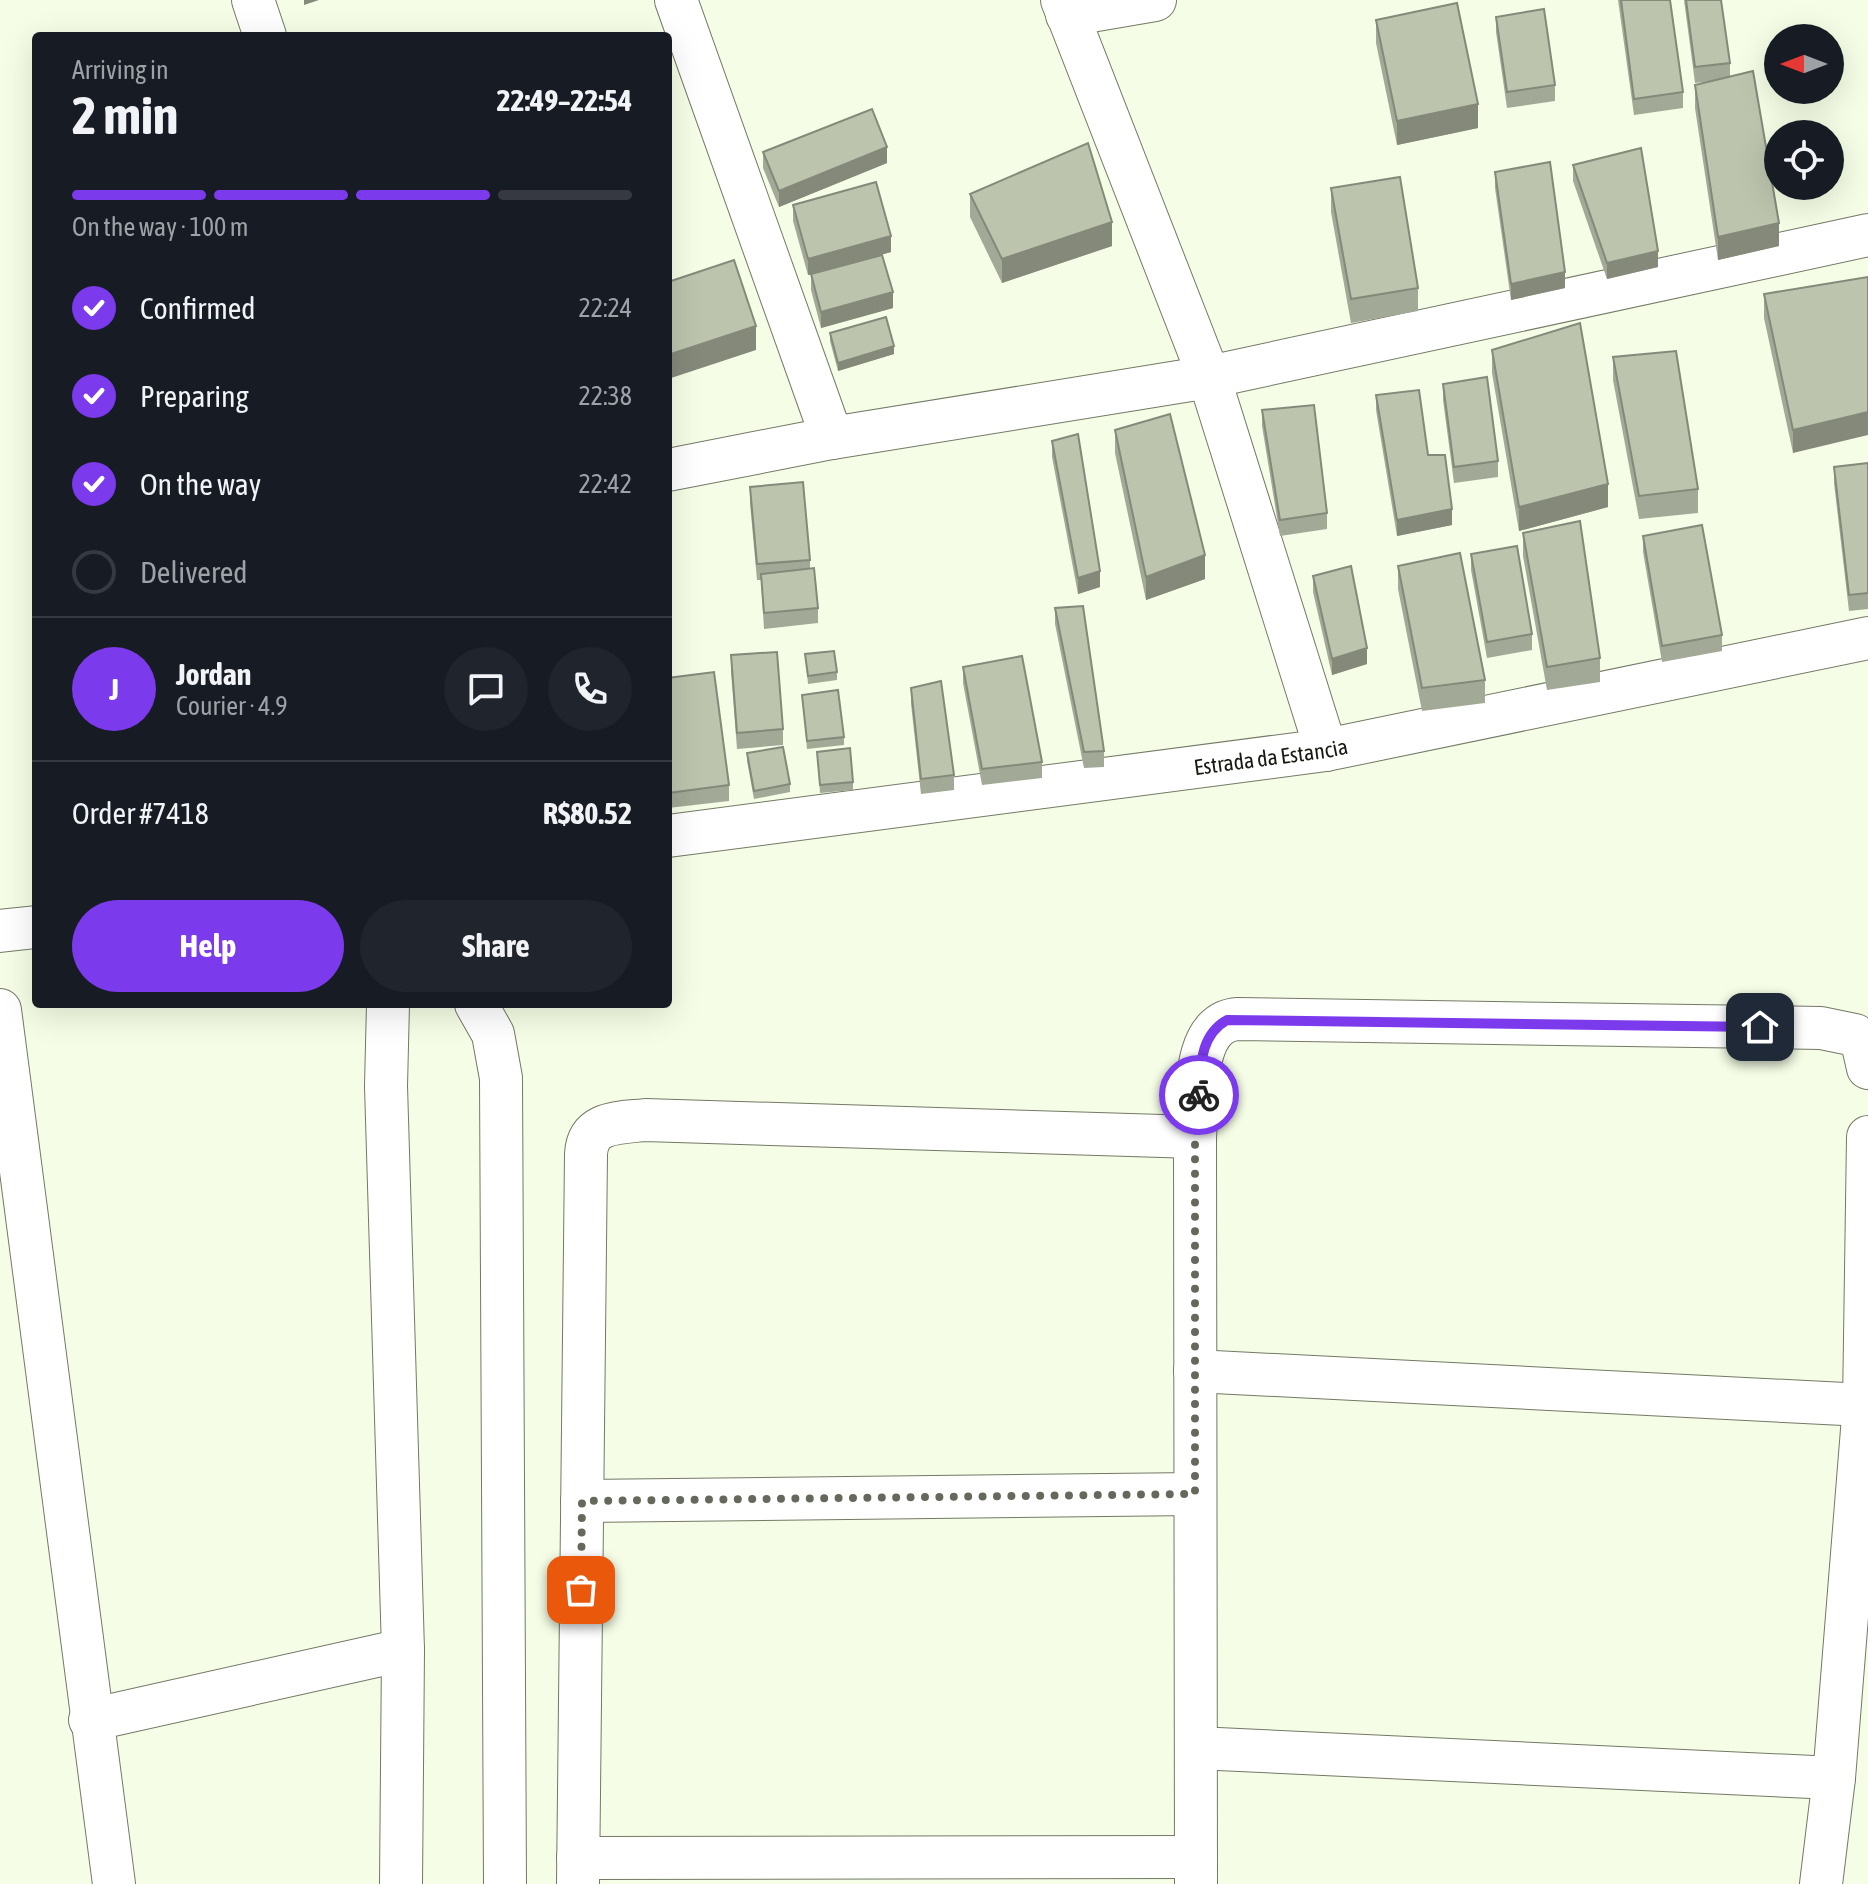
<!DOCTYPE html>
<html lang="en">
<head>
<meta charset="utf-8">
<style>
  body { margin:0; font-family:"Asap Condensed",sans-serif; background:#20242c; color:#f1f3f6; height:100vh; display:flex; flex-direction:column; font-size:30px; white-space:nowrap }
  * { box-sizing:border-box; margin:0 }
  p { font-size:26px; color:#9ea1a6 }
  .icon { flex:none; width:44px; height:44px; fill:none; stroke:currentColor; stroke-width:2; stroke-linecap:round; stroke-linejoin:round }
  .map { position:relative; flex:1; overflow:hidden }
  .drawer { position:absolute; left:32px; top:32px; width:640px; height:976px; display:flex; flex-direction:column; background:#171b24; border-radius:8px; box-shadow:0 8px 32px #0002 }
  .drawer>* { flex:none }
  .needle { width:52px; rotate:270deg }
  .tools { position:absolute; left:1764px; top:24px; display:grid; gap:16px }
  .tools a { display:grid; place-items:center; width:80px; height:80px; border-radius:50%; background:#171b24; box-shadow:0 8px 32px #0002; font-size:40px }
  .pin { position:absolute; display:grid; place-items:center; width:68px; height:68px; color:#fff; margin:-34px; border-radius:16px; box-shadow:0 4px 12px #0006 }
  .courier { position:absolute; display:grid; place-items:center; width:80px; height:80px; margin:-40px; border:6px solid #7c3aed; border-radius:50%; background:#fff; color:#222; box-shadow:0 2px 10px #0007 }
  .head em { font-style:normal; font-weight:700 }
  .head div { display:flex; flex-direction:column-reverse }
  .head { display:flex; align-items:center; justify-content:space-between; height:136px; padding:0 40px }
  h1 { font-size:52px; font-weight:700; line-height:60px }
  .bar { display:grid; grid-template-columns:repeat(4,1fr); gap:12px 8px; align-content:center; height:96px; padding:0 40px }
  .bar i { height:10px; border-radius:6px; background:#363941 }
  .bar .selected { background:#7c3aed }
  .bar p { grid-column:span 4 }
  .line { display:flex; align-items:center; gap:20px; padding:0 40px; border-top:2px solid #363941 }
  .line div { flex:1 }
  .round { display:grid; place-items:center; flex:none; width:84px; height:84px; border-radius:42px; background:#20242c }
  ol { padding:0 40px; list-style:none }
  li { display:flex; align-items:center; gap:24px; height:88px }
  li p { margin-inline-start:auto }
  li .icon { padding:8px; border-radius:50%; background:#7c3aed; color:#fff; stroke-width:4 }
  li:last-child { color:#9ea1a6 }
  li i { width:44px; height:44px; border:4px solid #363941; border-radius:50% }
  .primary-button { display:flex; gap:16px; margin-top:auto; padding:16px 40px }
  .primary-button a { flex:1; height:92px; border-radius:48px; background:#7c3aed; color:#fff; font-size:32px; font-weight:700; line-height:92px; text-align:center }
  .primary-button a+a { background:#20242c; color:#f1f3f6 }
  .map>svg:first-child { display:block }
  .lines { fill:none; stroke-linecap:round; stroke-linejoin:round }
  .street-casing { stroke:#737965; stroke-width:44 }
  .street { stroke:#fff; stroke-width:42 }
  .wall { fill:#a2a996 }
  .shaded-wall { fill:#84897a }
  .building { fill:#bcc4ae; stroke:#84897a; stroke-width:2 }
  .done { stroke:#65695c; stroke-width:8; stroke-dasharray:0 14.4 }
  .route { stroke:#7c3aed; stroke-width:10 }
  .labels { text-anchor:middle; stroke-width:6; stroke-linejoin:round; paint-order:stroke }
  .street-label { font-size:22px; fill:#181a12; stroke:#fff }
</style>
</head>
<body>
<div class="map">
<svg width="1868" height="1884" viewBox="0 0 1868 1884">
  <rect width="100%" height="100%" fill="#f5fde6"/>
  <g class="lines">
    <defs>
      <g id="street">
        <path d="M253,0l12,36"/>
        <path d="M676,0l156,438"/>
        <path d="M1062,0l147,377 117,373"/>
        <path d="M1067,15l88,-15"/>
        <path d="M668,470l164,-32 377,-61 659,-142"/>
        <path id="s1" d="M668,836l658,-86 542,-112"/>
        <path d="M0,931l36,-4"/>
        <path d="M388,1004l-2,82 17,564 -2,234"/>
        <path d="M476,1004l17,30 8,44 4,806"/>
        <path d="M0,1010l114,874"/>
        <path d="M1195,1371l669,34"/>
        <path d="M582,1501l613,-7"/>
        <path d="M90,1720l313,-70"/>
        <path d="M1196,1748l638,30"/>
        <path d="M578,1858l618,-1"/>
        <path d="M578,1884l8,-730c2,-33 32,-31 59,-34l550,17"/>
        <path d="M1196,1884l-1,-747c3,-35 -5,-115 43,-118l583,9 34,7 8,11 5,22"/>
        <path d="M1821,1884l13,-106 30,-373 4,-268"/>
      </g>
    </defs>
    <!-- street casing -->
    <use href="#street" class="street-casing"/>
    <!-- street -->
    <use href="#street" class="street"/>
  </g>
  <!-- wall -->
  <path class="wall" d="M1618,0h52l13,92v16l-49,7z
    M1684,0h37l9,63v14l49,169 -61,14 -23,-152v-23l17,-4 -17,2z
    M1496,17l59,68v16l-48,7 -11,-76z
    M1376,20l102,108 -81,17 -21,-102z
    M763,152l124,11 -108,44 -16,-39z
    M1573,165l85,102 -51,12 -34,-98z
    M1495,172l70,116 -54,12 -16,-112z
    M1331,188l87,100v23l-67,12 -20,-111z
    M970,194l142,52 -110,37 -32,-66z
    M793,205l98,47 -47,13 49,43 -72,20 -10,-38v-15h-3l-15,-54z
    M1868,277l-75,176 -29,-135v-24z
    M830,333l64,21 -56,17 -8,-30z
    M1492,350l116,157 -89,24 -27,-158z
    M1613,357l85,132v24l-59,6 -26,-139z
    M1443,384l55,77v16l-44,6 -11,-83z
    M1376,395l52,60 24,70 -55,11 -21,-126z
    M1262,410l65,103v16l-47,7 -18,-110z
    M1115,430l90,149 -59,21 -31,-147z
    M1052,441l48,146 -22,7 -26,-137z
    M1868,463v146l-19,2 -15,-128v-16z
    M750,487l60,73v9l8,39v15l-54,6 -3,-49h-4l-7,-77z
    M1523,533l77,125v24l-53,8 -24,-134z
    M1643,536l79,99v16l-60,11 -19,-110z
    M1471,554l61,80v16l-45,8 -16,-88z
    M1398,566l87,114v23l-63,8 -24,-122z
    M1313,576l54,88 -35,11 -19,-83z
    M1055,608l49,143v16l-20,1 -29,-144z
    M805,654l32,18v8l-29,4z
    M731,655l52,74v16l-46,4 -6,-78z
    M963,667l79,95v16l-60,7 -19,-102z
    M668,678l61,107v16l-61,7z
    M911,688l43,87v15l-33,4 -10,-90z
    M802,695l42,42v8l-37,4z
    M817,752l36,30v8l-33,3z
    M747,753l43,31v8l-36,7 -7,-38z"/>
  <!-- shaded-wall -->
  <path class="shaded-wall" d="M304,0h15l-15,5z
    M1478,104v24l-81,17v-24z
    M887,147v16l-108,44v-16z
    M1112,222v24l-110,37v-24z
    M1779,223v23l-61,14v-23z
    M891,236v16l-83,23v-16z
    M1658,251v16l-51,12v-16z
    M1565,272v16l-54,12v-16z
    M893,292v16l-72,20v-16z
    M756,326v24l-88,29v-24z
    M894,346v8l-56,17v-8z
    M1868,412v23l-75,18v-23z
    M1608,484v23l-89,24v-24z
    M1452,509v16l-55,11v-16z
    M1205,555v24l-59,21v-23z
    M1100,571v16l-22,7v-16z
    M1367,648v16l-35,11v-16z"/>
  <!-- building -->
  <path class="building" d="M1621,0h49l13,92 -49,7z
    M1686,0h35l9,63 -35,4z
    M1457,3l21,101 -81,17 -21,-101z
    M1544,9l11,76 -48,7 -11,-75z
    M1753,71l26,152 -61,14 -23,-152z
    M872,109l15,38 -108,44 -16,-39z
    M1088,143l24,79 -110,37 -32,-65z
    M1641,148l17,103 -51,12 -34,-98z
    M1550,162l15,110 -54,12 -16,-112z
    M1400,177l18,111 -67,11 -20,-111z
    M876,182l15,54 -83,23 -15,-54z
    M882,255l11,37 -72,20 -10,-38z
    M734,260l22,66 -88,29v-73z
    M1868,277v135l-75,18 -29,-136z
    M886,317l8,29 -56,17 -8,-30z
    M1580,323l28,161 -89,23 -27,-157z
    M1676,351l22,138 -59,7 -26,-139z
    M1487,377l11,84 -44,6 -11,-83z
    M1419,390l9,65h17l7,54 -55,11 -21,-125z
    M1314,405l13,108 -47,7 -18,-110z
    M1170,414l35,141 -59,22 -31,-147z
    M1078,434l22,137 -22,7 -26,-137z
    M1868,463v130l-19,2 -15,-128z
    M803,482l7,78 -53,4 -7,-77z
    M1580,521l20,137 -53,9 -24,-134z
    M1702,525l20,110 -60,11 -19,-110z
    M1517,546l15,88 -45,8 -16,-88z
    M1460,553l25,127 -63,8 -24,-122z
    M1351,566l16,82 -35,11 -19,-83z
    M814,568l4,40 -54,5 -3,-39z
    M1083,606l21,145 -20,1 -29,-144z
    M834,651l3,21 -29,4 -3,-22z
    M777,652l6,77 -46,4 -6,-78z
    M1022,656l20,106 -60,7 -19,-102z
    M714,672l15,113 -61,8v-115z
    M941,681l13,94 -33,4 -10,-91z
    M838,690l6,47 -37,4 -5,-46z
    M783,747l7,37 -36,7 -7,-38z
    M850,748l3,34 -33,3 -3,-33z"/>
  <g class="lines">
    <!-- done -->
    <path class="done" d="M581,1590l1,-89 613,-7v-357l4,-42"/>
    <!-- route -->
    <path class="route" d="M1199,1095c2,-28 0,-59 28,-75l533,7"/>
  </g>
  <g class="labels">
    <!-- street labels -->
    <g class="street-label">
      <text dy="8" stroke="none"><textPath href="#s1" startOffset="608">Estrada da Estancia</textPath></text>
    </g>
  </g>
</svg>
<div class="tools">
<a><svg class="needle" viewBox="-14 -14 28 28"><path d="M0-13l5 13h-10z" fill="#e53935"/><path d="M0 13l5-13h-10z" fill="#9ea1a6"/></svg></a>
<a><svg class="icon" aria-label="locate" viewBox="0 0 24 24"><circle cx="12" cy="12" r="6"/><path d="M12 2v4M12 18v4M2 12h4M18 12h4"/></svg></a>
</div>
<div class="pin" style="left:581px;top:1590px;background:#ea580c"><svg class="icon" aria-label="bag" viewBox="0 0 24 24"><path d="M5 8h14l-1 12H6zM9 8a3 3 0 0 1 6 0"/></svg></div>
<div class="pin" style="left:1760px;top:1027px;background:#1f2937"><svg class="icon" aria-label="home" viewBox="0 0 24 24"><path d="M3 11l9-7 9 7M6 9v11h12V9"/></svg></div>
<div class="courier" style="left:1199px;top:1095px"><svg class="icon" aria-label="bike" viewBox="0 0 24 24"><circle cx="6" cy="16" r="4"/><circle cx="18" cy="16" r="4"/><path d="M6 16l4-8h5l3 8M10 8l3 8H6M13 5h3"/></svg></div>
<section class="drawer">
<div class="head"><div><h1>2 min</h1><p>Arriving in</p></div><em>22:49–22:54</em></div>
<div class="bar"><i class="selected"></i><i class="selected"></i><i class="selected"></i><i></i><p>On the way · 100 m</p></div>
<ol>
<li><svg class="icon" aria-label="check" viewBox="0 0 24 24"><path d="M5 12l5 5 9-10"/></svg>Confirmed<p>22:24</p></li>
<li><svg class="icon" aria-label="check" viewBox="0 0 24 24"><path d="M5 12l5 5 9-10"/></svg>Preparing<p>22:38</p></li>
<li><svg class="icon" aria-label="check" viewBox="0 0 24 24"><path d="M5 12l5 5 9-10"/></svg>On the way<p>22:42</p></li>
<li><i></i>Delivered</li>
</ol>
<div class="line" style="height:144px"><b class="round" style="background:#7c3aed;color:#fff">J</b><div><b>Jordan</b><p>Courier · 4.9</p></div><a class="round"><svg class="icon" aria-label="chat" viewBox="0 0 24 24"><path d="M4 5h16v11H9l-5 4z"/></svg></a><a class="round"><svg class="icon" aria-label="phone" viewBox="0 0 24 24"><path d="M5 4h4l2 5-3 2q2 4 5 5l2-3 5 2v4C11 20 4 13 5 4z"/></svg></a></div>
<div class="line" style="height:104px"><div>Order #7418</div><b>R$80.52</b></div>
<div class="primary-button"><a>Help</a><a>Share</a></div>
</section>
</div>
</body>
</html>
